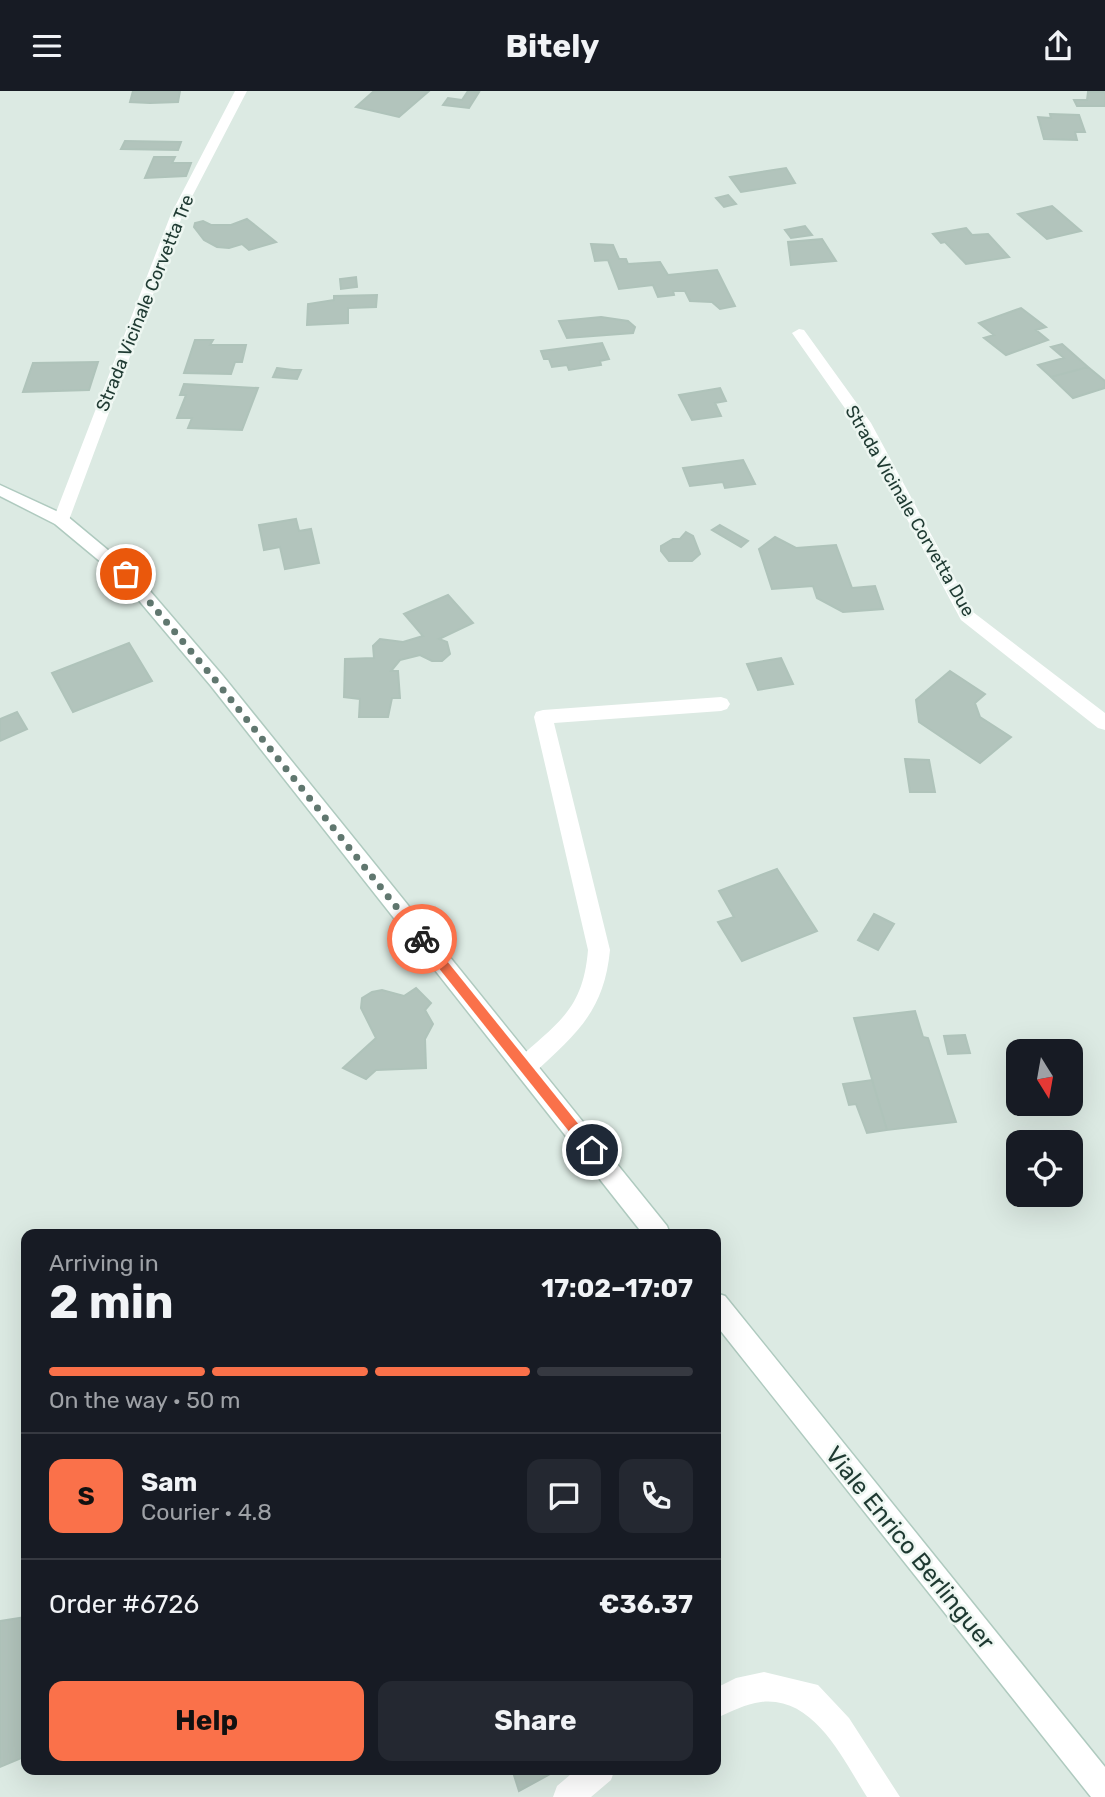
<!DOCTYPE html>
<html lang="en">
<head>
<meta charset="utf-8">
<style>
  body { margin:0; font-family:Rubik,sans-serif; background:#242831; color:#f1f3f6; height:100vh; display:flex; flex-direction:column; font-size:26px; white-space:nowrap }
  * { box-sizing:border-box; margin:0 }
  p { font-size:23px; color:#9ea1a6 }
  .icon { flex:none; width:38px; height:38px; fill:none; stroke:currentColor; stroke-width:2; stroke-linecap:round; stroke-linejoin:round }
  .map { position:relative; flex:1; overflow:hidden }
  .side { position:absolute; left:21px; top:1138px; width:700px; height:546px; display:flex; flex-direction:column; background:#171b24; border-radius:14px; box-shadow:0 7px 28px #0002 }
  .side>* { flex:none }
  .needle { width:46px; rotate:169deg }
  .controls { position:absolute; left:1006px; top:948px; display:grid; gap:14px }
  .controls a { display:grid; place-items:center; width:77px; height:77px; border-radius:14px; background:#171b24; box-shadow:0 7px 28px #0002; font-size:35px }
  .pin { position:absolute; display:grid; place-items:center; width:60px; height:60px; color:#fff; margin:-30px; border:4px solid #fff; border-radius:50%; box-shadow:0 2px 7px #0007 }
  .courier { position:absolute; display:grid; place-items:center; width:70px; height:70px; margin:-35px; border:5px solid #fa714a; border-radius:50%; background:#fff; color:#222; box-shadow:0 2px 9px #0007 }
  .headline em { font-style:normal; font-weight:700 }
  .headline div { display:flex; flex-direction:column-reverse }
  .headline { display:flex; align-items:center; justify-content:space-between; height:119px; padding:0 28px }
  h1 { font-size:46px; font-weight:700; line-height:52px }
  .bar { display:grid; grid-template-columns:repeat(4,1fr); gap:10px 7px; align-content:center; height:84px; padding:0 28px }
  .bar i { height:9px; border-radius:5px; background:#363941 }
  .bar .current { background:#fa714a }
  .bar p { grid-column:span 4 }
  .line { display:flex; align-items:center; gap:18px; padding:0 28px; border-top:2px solid #363941 }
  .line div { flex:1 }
  .round { display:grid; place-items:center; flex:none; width:74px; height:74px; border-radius:14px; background:#242831 }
  .primary-button { display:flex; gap:14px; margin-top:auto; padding:14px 28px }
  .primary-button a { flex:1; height:80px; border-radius:14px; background:#fa714a; color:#111; font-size:28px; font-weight:700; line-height:80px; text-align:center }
  .primary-button a+a { background:#242831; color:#f1f3f6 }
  header { display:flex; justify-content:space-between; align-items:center; height:91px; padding:0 28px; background:#171b24; font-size:32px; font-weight:700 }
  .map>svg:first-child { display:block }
  .building { fill:#b2c4bc; stroke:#afc3ba; stroke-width:2 }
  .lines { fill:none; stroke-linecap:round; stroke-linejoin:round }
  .secondary-casing { stroke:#afcabf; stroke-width:3 }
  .minor { fill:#fff; fill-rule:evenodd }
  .secondary { fill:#fff; fill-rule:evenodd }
  .route { fill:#fa714a }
  .done { stroke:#60776f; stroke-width:7; stroke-dasharray:0 12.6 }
  .labels { text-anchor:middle; stroke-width:5; stroke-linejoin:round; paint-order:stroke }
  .far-street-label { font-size:18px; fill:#1e3931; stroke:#edf6f1 }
  .near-street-label { font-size:24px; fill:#1e3931; stroke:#edf6f1 }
</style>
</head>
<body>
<header><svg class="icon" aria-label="menu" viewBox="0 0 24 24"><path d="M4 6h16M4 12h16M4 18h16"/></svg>Bitely<svg class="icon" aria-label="share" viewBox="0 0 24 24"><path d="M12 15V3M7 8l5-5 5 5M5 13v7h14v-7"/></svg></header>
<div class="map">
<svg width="1105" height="1706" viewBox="0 0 1105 1706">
  <rect width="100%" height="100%" fill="#dceae3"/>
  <!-- building -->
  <path class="building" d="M133,0h47l-2,11 -28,1 -20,-1z
    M374,0h55l-30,26 -43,-10z
    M468,0l11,1 -10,16 -26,-3 5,-7 14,2z
    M1088,1h17v14h-28l-3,-6h13z
    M1050,23l29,1 6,17h-10l2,8 -33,-1 -6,-22 13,1z
    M125,50l56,1 -3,8 -57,-1z
    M154,66h21l-3,6h19l-5,13 -41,2z
    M786,77l9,15 -54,9 -11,-15z
    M728,104l8,9 -12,3 -8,-9z
    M1052,115l29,25 -34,8 -29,-25z
    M247,128l29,23 -27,8 -7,-6 -13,4 -12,-1 -13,-7 -10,-13 1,-4 8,-2 8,4h20z
    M805,135l7,9 -21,3 -6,-8z
    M966,137l6,7 16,-1 21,23 -43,7 -21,-22 -4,1 -8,-9z
    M822,148l14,22 -45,4 -3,-23z
    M591,153l22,1 6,14h7l2,5 32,-2 8,13 49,-5 18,36 -15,3 -8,-7 -22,-1 -5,-10h-12l1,4 -16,2 -5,-12 -34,4 -11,-29 -13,1z
    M356,186l1,10 -16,2 -1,-10z
    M377,204l-1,12 -28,1v15l-41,2 1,-21 26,-4v-4z
    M1021,217l25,19 -10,3 12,10 -42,15 -22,-17 10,-3 -15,-12z
    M601,226l27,4 7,6 -2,6 -66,5 -8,-17z
    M195,249h18l-3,5h36l-4,17h-7l-4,12 -47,-1z
    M602,252l7,16 -9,2 1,4 -32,5 -2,-5 -15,2 -3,-8h-5l-3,-8z
    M1062,253l26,23 -37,10 -13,-12 26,-7 -13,-11z
    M98,271l-9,28 -66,2 10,-29z
    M1088,276l17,14v7l-32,10 -22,-21z
    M277,277l16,2h8l-4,9 -24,-2z
    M184,293l74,4 -16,42 -54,-2 4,-10h-15l9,-23h-6z
    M720,297l6,13 -11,2 6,13 -29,4 -13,-25z
    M743,369l12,24 -30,4 -2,-6 -33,4 -7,-18z
    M296,428l3,12 12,-2 8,34 -34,6 -5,-22 -16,3 -5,-25z
    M720,434l28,16 -7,6 -29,-17z
    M686,441l7,4 7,18 -8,7h-23l-8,-10v-5l12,-7h7z
    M775,446l21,11 40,-3 16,43 23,-2 8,23 -40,3 -26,-14 -4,-12 -41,3 -13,-40z
    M448,504l25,28 -34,16 8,3 3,12 -8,7h-10l-12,-6 -20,5 -9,11h7l2,27h-8l-4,19h-29l1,-18 -16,-2 1,-38 29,-1 -1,-12 7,-7 23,3 20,-6 -19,-22z
    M129,552l23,38 -79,31 -21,-39z
    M781,567l12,26 -35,6 -11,-26z
    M950,580l35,23 -10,9 5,14 31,20 -31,26 -61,-41 -3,-22z
    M17,621l10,17 -27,12v-22z
    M905,668l24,1 6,32h-25z
    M777,778l40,62 -75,30 -24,-39 16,-5 -15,-26z
    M874,823l20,10 -16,26 -20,-10z
    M416,897l15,15 -6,7 8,14 -8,15 1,29 -50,2 -10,9 -23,-11 33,-30 -15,-30 1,-10 10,-6 10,-2 22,6z
    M915,920l8,26 5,1 28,84 -69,8 -33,-112z
    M965,944l5,18 -22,1 -4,-18z
    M872,989l15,50 -20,3 -11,-29 -7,1 -6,-21z
    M26,1526v139l-26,11v-146z
    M512,1678h39l1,4 -33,18z"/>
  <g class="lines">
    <defs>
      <path id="secondary" d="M0,394l67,31 65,54 91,106 444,550 3,8h-27l-432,-548 -91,-108 -65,-54 -55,-28z
        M716,1202l9,3 380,471v30h-14l-375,-472z"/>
    </defs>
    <!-- secondary casing -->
    <use href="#secondary" class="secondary-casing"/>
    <!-- minor -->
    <path class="minor" d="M235,0h12l-64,123 -114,306 -8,5 -6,-1 -2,-4 118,-306z
      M799,238l5,1 67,93 102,189 132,101v17l-7,-2 -137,-108 -105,-196 -64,-91z
      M721,606l6,2 3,5 -3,5 -6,2 -167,12 56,227c-6,62 -34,84 -77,124l-8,3 -8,-3 -3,-7 3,-7c41,-38 66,-50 71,-110l-54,-233 2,-5 7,-2z
      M764,1581l54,13 31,33 51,79h-33c-24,-37 -52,-101 -106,-95 -16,2 -30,10 -45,16v-30l20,-10z
      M577,1678h38l-4,11 -20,17h-38l4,-11z"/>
    <!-- secondary -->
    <use href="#secondary" class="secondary"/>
  </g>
  <!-- route -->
  <path class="route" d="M422,843l4,1 170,211v8h-9l-169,-212 -1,-3z"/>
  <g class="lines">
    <!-- done -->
    <path class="done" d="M126,483l90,107 206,258"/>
  </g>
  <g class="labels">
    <!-- far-street labels -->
    <g class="far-street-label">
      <text transform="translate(145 212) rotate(-68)" y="6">Strada Vicinale Corvetta Tre</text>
      <text transform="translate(910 420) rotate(60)" y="6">Strada Vicinale Corvetta Due</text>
    </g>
    <!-- near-street labels -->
    <g class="near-street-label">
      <text transform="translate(910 1457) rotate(51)" y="8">Viale Enrico Berlinguer</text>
    </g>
  </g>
</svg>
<div class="controls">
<a><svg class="needle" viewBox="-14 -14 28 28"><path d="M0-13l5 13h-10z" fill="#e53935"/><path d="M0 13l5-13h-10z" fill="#9ea1a6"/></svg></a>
<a><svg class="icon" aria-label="locate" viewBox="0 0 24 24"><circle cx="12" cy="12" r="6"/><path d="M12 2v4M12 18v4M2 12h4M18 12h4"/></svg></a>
</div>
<div class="pin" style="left:126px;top:483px;background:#ea580c"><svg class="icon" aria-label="bag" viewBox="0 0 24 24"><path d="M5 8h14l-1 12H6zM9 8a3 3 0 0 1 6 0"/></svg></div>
<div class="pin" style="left:592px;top:1059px;background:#1f2937"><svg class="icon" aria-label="home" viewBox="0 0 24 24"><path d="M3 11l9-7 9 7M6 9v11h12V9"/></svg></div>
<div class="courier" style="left:422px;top:848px"><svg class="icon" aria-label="bike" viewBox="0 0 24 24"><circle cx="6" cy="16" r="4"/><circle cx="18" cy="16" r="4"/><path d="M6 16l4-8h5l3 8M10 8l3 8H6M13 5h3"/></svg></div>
<section class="side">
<div class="headline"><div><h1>2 min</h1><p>Arriving in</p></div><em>17:02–17:07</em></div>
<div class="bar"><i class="current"></i><i class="current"></i><i class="current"></i><i></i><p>On the way · 50 m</p></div>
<div class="line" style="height:126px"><b class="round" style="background:#fa714a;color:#111">S</b><div><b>Sam</b><p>Courier · 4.8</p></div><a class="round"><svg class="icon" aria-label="chat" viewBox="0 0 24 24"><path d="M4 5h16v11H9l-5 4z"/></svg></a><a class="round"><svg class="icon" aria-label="phone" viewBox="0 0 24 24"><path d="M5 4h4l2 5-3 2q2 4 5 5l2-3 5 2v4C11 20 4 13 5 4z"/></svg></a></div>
<div class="line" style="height:91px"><div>Order #6726</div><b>€36.37</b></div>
<div class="primary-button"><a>Help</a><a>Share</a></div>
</section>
</div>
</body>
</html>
